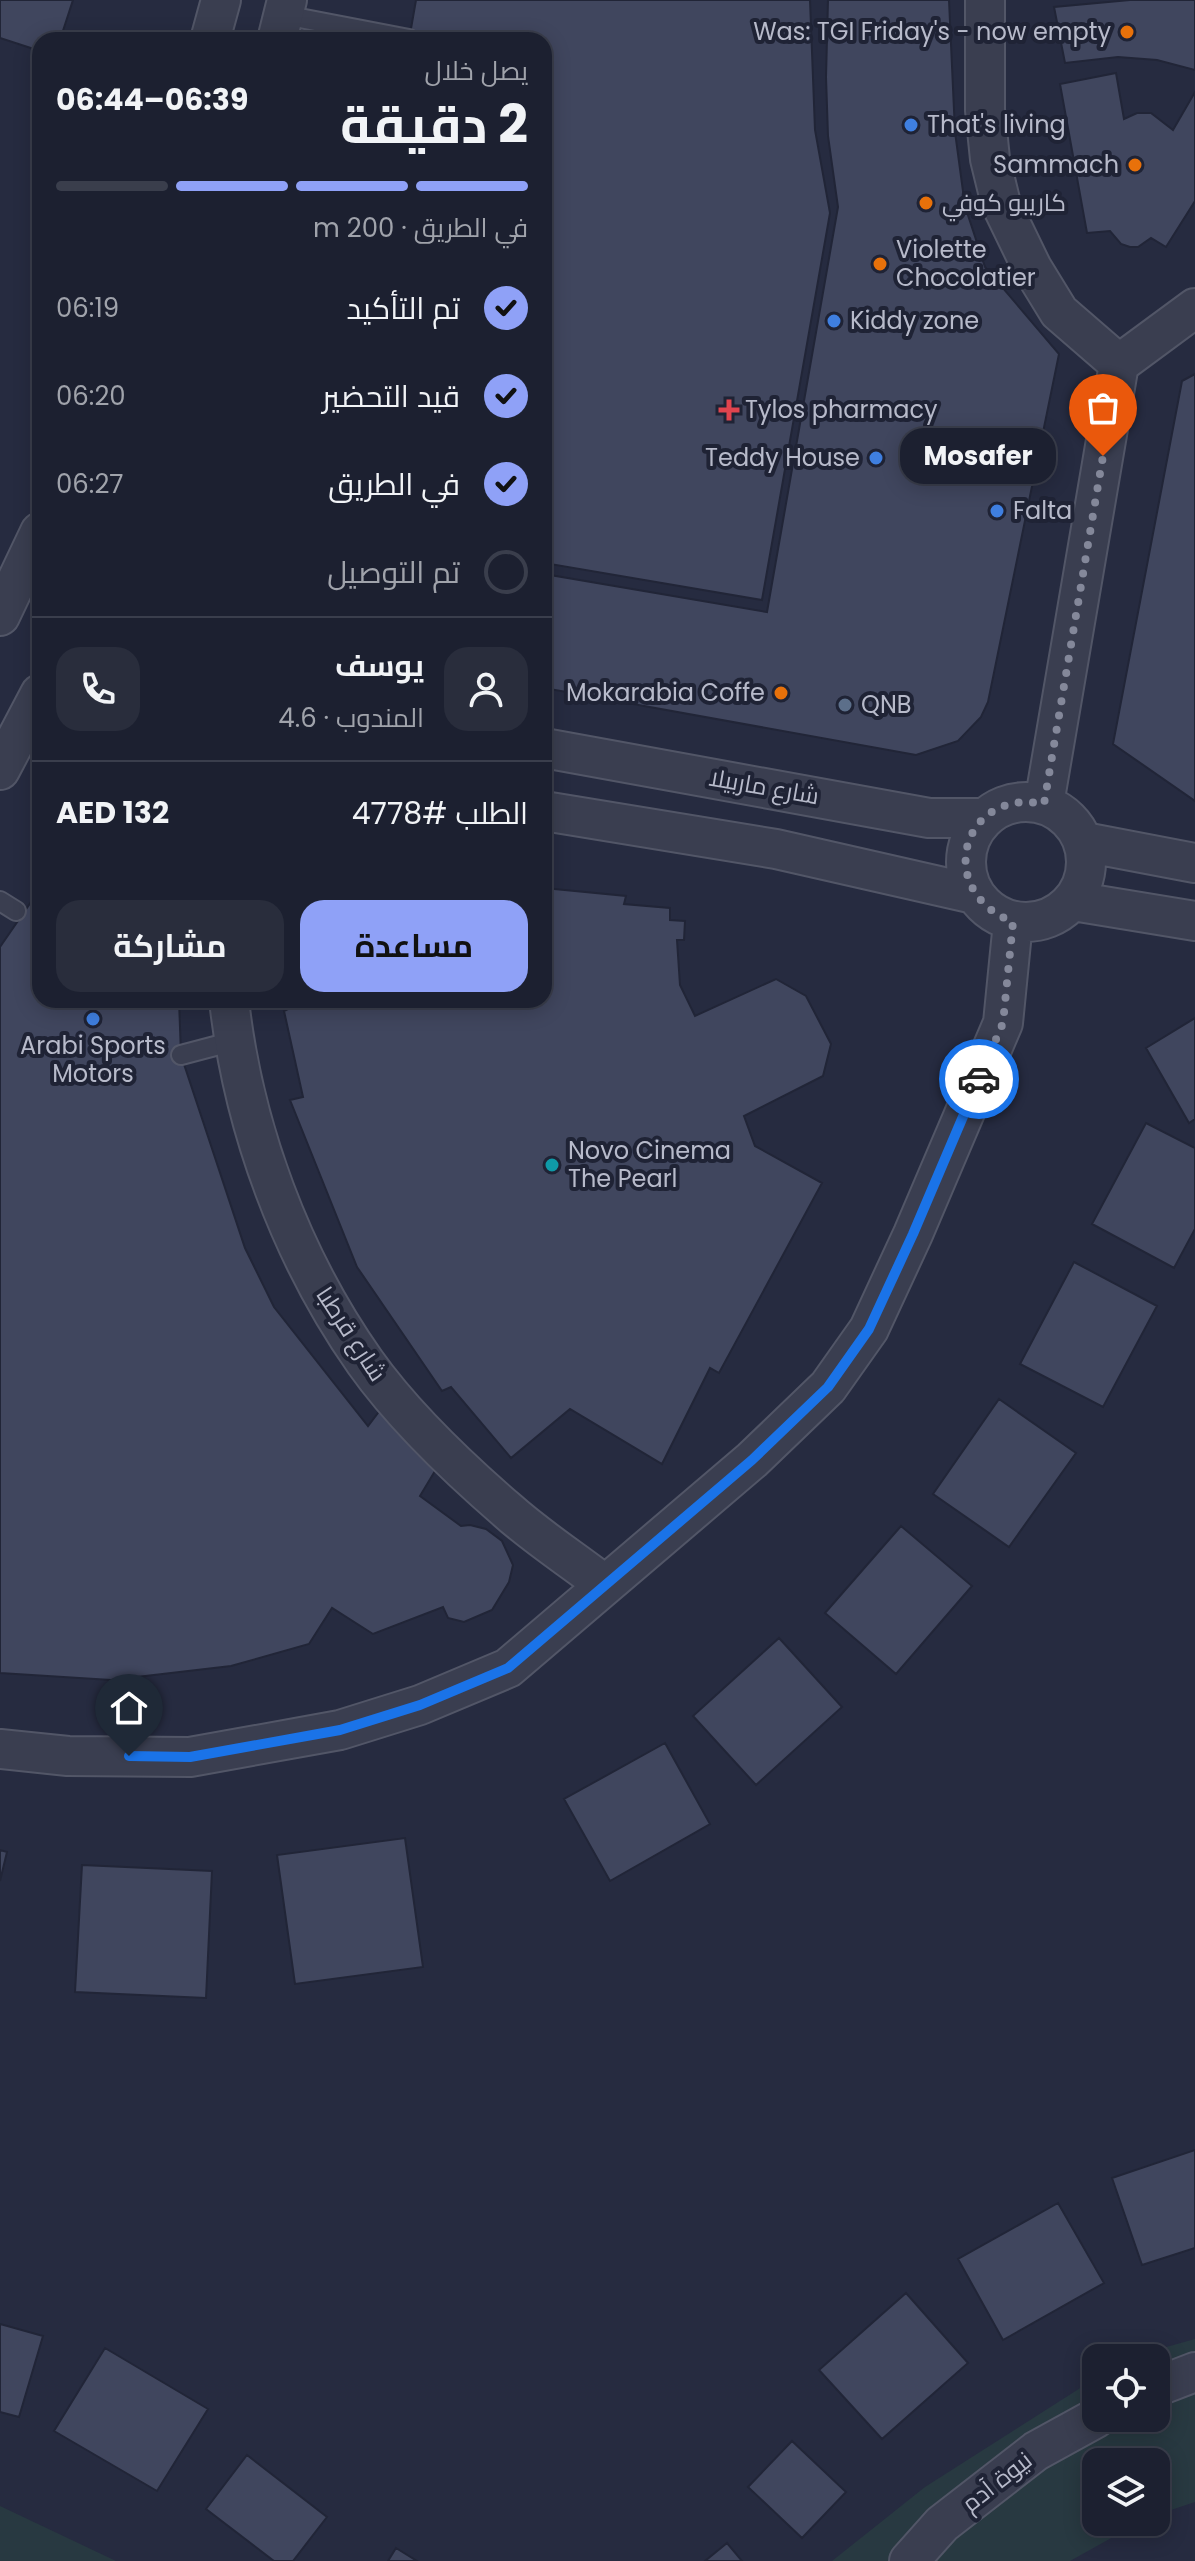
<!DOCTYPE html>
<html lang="ar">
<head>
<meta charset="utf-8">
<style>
  body { margin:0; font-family:Poppins,Cairo,sans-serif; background:#292d3c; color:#f1f3f6; direction:rtl; height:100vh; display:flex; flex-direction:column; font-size:30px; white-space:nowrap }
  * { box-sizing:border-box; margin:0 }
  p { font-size:26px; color:#a0a3ab }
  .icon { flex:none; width:44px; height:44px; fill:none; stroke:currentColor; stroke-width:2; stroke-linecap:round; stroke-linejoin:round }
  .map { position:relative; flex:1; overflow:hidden; direction:ltr }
  .drawer { position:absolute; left:32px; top:32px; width:520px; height:976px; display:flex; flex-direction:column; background:#1c2030; border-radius:24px; box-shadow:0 4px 20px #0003,0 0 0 2px #3a3e4c; direction:rtl }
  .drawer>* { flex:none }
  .fabs { position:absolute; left:1082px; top:2344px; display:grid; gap:16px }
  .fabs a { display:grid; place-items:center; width:88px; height:88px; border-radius:16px; background:#1c2030; box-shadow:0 4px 20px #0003,0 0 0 2px #3a3e4c; font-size:40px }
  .pin { position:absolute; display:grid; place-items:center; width:68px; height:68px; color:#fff; margin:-82px -34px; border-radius:50% 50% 50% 0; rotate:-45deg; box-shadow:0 0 8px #0007 }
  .pin .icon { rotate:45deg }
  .courier { position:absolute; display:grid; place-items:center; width:80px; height:80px; margin:-40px; border:6px solid #1a73e8; border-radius:50%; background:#fff; color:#222; box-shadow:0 2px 10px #0007 }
  .bubble { position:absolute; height:56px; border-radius:24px; background:#1c2030; box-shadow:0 4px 20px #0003,0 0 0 2px #3a3e4c; font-size:26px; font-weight:700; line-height:56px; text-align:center; direction:rtl }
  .head em { font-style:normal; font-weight:700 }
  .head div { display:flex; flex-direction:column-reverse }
  .head { display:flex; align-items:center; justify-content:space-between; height:136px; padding:0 24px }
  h1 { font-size:52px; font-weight:700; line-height:60px }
  .bar { display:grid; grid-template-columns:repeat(4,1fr); gap:12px 8px; align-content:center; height:96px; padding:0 24px }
  .bar i { height:10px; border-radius:6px; background:#3a3e4c }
  .bar .active { background:#8fa1f7 }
  .bar p { grid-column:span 4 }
  .line { display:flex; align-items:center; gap:20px; padding:0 24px; border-top:2px solid #3a3e4c }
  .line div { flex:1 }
  .round { display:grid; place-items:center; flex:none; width:84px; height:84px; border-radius:24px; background:#292d3c }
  ol { padding:0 24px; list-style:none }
  li { display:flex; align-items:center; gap:24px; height:88px }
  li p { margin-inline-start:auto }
  li .icon { padding:8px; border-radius:50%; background:#8fa1f7; color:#111; stroke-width:4 }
  li:last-child { color:#a0a3ab }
  li i { width:44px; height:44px; border:4px solid #3a3e4c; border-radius:50% }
  .action { display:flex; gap:16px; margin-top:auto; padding:16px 24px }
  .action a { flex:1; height:92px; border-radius:24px; background:#8fa1f7; color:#111; font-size:32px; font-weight:700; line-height:92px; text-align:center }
  .action a+a { background:#292d3c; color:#f1f3f6 }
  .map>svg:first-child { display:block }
  .green { fill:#283941 }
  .building { fill:#40465e; stroke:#212537; stroke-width:2 }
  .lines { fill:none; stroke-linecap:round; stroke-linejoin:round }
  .service-casing { stroke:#525667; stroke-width:22 }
  .minor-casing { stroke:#525667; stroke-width:42 }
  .service { stroke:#3a3e50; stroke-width:18 }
  .minor { stroke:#3a3e50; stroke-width:38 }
  .done { stroke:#84889a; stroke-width:8; stroke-dasharray:0 14.4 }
  .route { stroke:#1a73e8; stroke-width:10 }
  .food-dot { fill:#e8710a; stroke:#1f2335; stroke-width:3 }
  .shop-dot { fill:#3f7fe0; stroke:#1f2335; stroke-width:3 }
  .health-dot { fill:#e0444e; stroke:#1f2335; stroke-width:3 }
  .service-dot { fill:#5c6f8a; stroke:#1f2335; stroke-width:3 }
  .culture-dot { fill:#0f9aa8; stroke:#1f2335; stroke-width:3 }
  .labels { text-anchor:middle; stroke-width:8; stroke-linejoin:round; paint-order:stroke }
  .poi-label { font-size:24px; fill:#b7baca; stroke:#1f2335; text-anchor:start }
  .street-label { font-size:24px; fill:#b7baca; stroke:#1f2335 }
</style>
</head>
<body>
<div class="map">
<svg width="1195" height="2561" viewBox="0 0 1195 2561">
  <rect width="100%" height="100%" fill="#262b40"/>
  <!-- green -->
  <path class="green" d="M1195,2339v163l-39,13v-53h-60v60h44l-70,39h-238l93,-74 171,-109v40h60v-60h-29z
    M0,2506l116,55h-116z"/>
  <!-- building -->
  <path class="building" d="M0,0h73l-13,40h-20v11l-40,-13z
    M416,0h394l5,130 15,83 -68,387 -218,-37v-523h-135z
    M828,0h121l6,132 10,74 20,61 74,87 -71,348 -7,15 -23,24 -42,14 -372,-67v-114l223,38 71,-405 -10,-71 -2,-59z
    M1130,0h65v70l-38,-10 -39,-3 -53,6 -11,-56z
    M1116,73l8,46 13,-6h14l22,17 22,-38v109l-29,46 -15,-9 -13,9h-8l-9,-3 -11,-13 -23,2 -27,-149z
    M1195,374v427l-82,-57 69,-363z
    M544,888l82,8 -2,8 46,4v12l15,1 -1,19h-7l3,45 15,31 81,-37 30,17 25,48 -8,32 -79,40 11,30 67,37 -103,190 -9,-5 -48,96 -92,-55 -59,49 -60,-71 -9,4 -85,-124 -67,-167 13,-3 -19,-86 8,-4 1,-7h251z
    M40,889v111h139l2,55 64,193 29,59 94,119 13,-17 57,57 -18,30 41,30 9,-1 16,4 16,12 11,24 -4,17 -17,28 -28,12 -16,-4 -5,-11 -70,27 -41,-26 -23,36 -78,22 -120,14 -111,-7v-726z
    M1195,1018v101l-6,4 -43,-75z
    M1146,1123l49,25v81l-21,39 -82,-44z
    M1074,1262l83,44 -54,101 -83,-43z
    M999,1399l77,54 -67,94 -76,-53z
    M901,1526l71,60 -76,88 -71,-61z
    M779,1638l63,69 -86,78 -63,-69z
    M665,1743l45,81 -100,57 -46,-82z
    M405,1838l18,129 -128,17 -18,-129z
    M0,1850l7,2 -7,29z
    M82,1865l130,6 -6,127 -131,-6z
    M1195,2150v98l-53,17 -30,-87z
    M1058,2203l46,80 -101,57 -45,-81z
    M906,2293l62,70 -86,76 -63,-69z
    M0,2324l43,12 -24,81 -19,-5z
    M105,2348l103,61 -51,82 -103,-60z
    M792,2441l54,51 -44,46 -54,-51z
    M247,2455l80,62 -34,44h-19l-68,-52z
    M727,2543l15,18h-37z
    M396,2548l21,13h-29z"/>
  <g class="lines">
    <defs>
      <path id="service" d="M284,15l125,24
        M0,901l16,10
        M181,1055l53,-14"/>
      <path id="minor" d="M985,0v110l5,49 11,45 31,64 27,44 60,52
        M210,40l11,-40
        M277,40l10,-40
        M0,616l40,-84
        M544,748l385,70h55
        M0,770l40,-76
        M966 862a60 60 0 1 1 120 0a60 60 0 1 1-120 0Z
        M1044,804l75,-440 76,-56
        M544,811l232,38 198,45
        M1084,842l111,21
        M1073,901l122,20
        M229,1000c14,127 62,257 136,362 39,55 92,105 143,149 30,27 65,49 97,74
        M0,1749l68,7 122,1 150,-27 80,-25 88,-37 244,-208 76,-73 41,-58 44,-95 90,-211 10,-101
        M1156,2387l39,-15
        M909,2561l33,-37 94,-73 60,-33"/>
    </defs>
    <!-- service casing -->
    <use href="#service" class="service-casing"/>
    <!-- minor casing -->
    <use href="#minor" class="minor-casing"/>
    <!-- service -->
    <use href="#service" class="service"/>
    <!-- minor -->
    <use href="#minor" class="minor"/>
  </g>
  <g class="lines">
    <!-- done -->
    <path class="done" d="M979,1079l24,-56 10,-101c-81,-32 -50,-135 31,-118l59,-348"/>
    <!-- route -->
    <path class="route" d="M129,1756l61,1 150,-27 80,-25 88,-37 244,-208 76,-73 41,-58 44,-95 66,-155"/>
  </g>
  <!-- markers -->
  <g class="food-dot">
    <circle cx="1127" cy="32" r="8"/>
    <circle cx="1135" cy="165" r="8"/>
    <circle cx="926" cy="203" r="8"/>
    <circle cx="880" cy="264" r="8"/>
    <circle cx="781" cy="693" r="8"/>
  </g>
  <g class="shop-dot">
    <circle cx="911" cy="125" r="8"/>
    <circle cx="834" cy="321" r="8"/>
    <circle cx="876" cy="458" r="8"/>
    <circle cx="997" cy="511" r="8"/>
    <circle cx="93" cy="1019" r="8"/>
  </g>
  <path class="health-dot" d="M725 398h8v8h8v8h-8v8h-8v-8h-8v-8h8z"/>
  <circle class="service-dot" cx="845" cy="705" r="8"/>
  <circle class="culture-dot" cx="552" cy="1165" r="8"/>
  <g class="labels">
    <!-- poi labels -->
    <g class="poi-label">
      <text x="1111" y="40" text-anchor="end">Was: TGI Friday's - now empty</text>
      <text x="927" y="133">That's living</text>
      <text x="1119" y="173" text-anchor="end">Sammach</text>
      <text x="942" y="211">كاريبو كوفي</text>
      <text x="896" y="258">Violette<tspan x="896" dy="28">Chocolatier</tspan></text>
      <text x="850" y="329">Kiddy zone</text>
      <text x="745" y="418">Tylos pharmacy</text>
      <text x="860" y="466" text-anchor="end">Teddy House</text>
      <text x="1013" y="519">Falta</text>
      <text x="765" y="701" text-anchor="end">Mokarabia Coffe</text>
      <text x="861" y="713">QNB</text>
      <text x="93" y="1054" text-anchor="middle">Arabi Sports<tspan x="93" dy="28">Motors</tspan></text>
      <text x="568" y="1159">Novo Cinema<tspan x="568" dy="28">The Pearl</tspan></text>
    </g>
    <!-- street labels -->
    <g class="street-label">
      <text transform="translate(764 787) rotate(10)" y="8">شارع ماربيلا</text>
      <text transform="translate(351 1334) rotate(57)" y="8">شارع قرطبا</text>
      <text transform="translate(997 2482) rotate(-38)" y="8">نيوة آدم</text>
    </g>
  </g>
</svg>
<div class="fabs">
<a><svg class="icon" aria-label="locate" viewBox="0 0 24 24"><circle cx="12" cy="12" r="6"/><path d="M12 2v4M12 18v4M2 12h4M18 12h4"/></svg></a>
<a><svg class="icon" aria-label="layers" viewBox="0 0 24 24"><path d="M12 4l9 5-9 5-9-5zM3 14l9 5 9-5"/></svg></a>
</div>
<div class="pin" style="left:1103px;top:456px;background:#ea580c"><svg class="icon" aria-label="bag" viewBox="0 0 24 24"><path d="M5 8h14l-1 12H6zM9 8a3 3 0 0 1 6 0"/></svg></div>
<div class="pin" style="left:129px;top:1756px;background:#1f2937"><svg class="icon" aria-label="home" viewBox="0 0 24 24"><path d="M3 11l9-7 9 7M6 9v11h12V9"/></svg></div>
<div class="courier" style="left:979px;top:1079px"><svg class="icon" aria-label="car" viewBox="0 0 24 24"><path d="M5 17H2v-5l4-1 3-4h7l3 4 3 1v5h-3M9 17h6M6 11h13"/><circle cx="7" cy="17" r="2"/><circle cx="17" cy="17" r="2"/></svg></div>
<div class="bubble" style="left:900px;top:428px;width:156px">Mosafer</div>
<section class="drawer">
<div class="head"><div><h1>2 دقيقة</h1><p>يصل خلال</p></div><em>06:39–06:44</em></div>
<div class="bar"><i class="active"></i><i class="active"></i><i class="active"></i><i></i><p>في الطريق · 200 m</p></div>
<ol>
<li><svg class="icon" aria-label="check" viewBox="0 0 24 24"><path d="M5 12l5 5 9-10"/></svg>تم التأكيد<p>06:19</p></li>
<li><svg class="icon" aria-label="check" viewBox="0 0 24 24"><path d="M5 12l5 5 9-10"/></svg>قيد التحضير<p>06:20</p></li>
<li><svg class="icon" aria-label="check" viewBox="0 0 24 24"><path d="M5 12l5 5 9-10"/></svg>في الطريق<p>06:27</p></li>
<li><i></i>تم التوصيل</li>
</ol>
<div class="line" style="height:144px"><a class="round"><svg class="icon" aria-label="person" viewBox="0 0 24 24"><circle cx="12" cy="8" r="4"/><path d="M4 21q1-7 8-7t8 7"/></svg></a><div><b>يوسف</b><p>المندوب · 4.6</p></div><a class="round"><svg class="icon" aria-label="phone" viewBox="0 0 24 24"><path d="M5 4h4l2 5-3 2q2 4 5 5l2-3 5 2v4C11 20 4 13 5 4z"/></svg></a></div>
<div class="line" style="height:104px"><div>الطلب #4778</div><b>AED 132</b></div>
<div class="action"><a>مساعدة</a><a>مشاركة</a></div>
</section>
</div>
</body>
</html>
